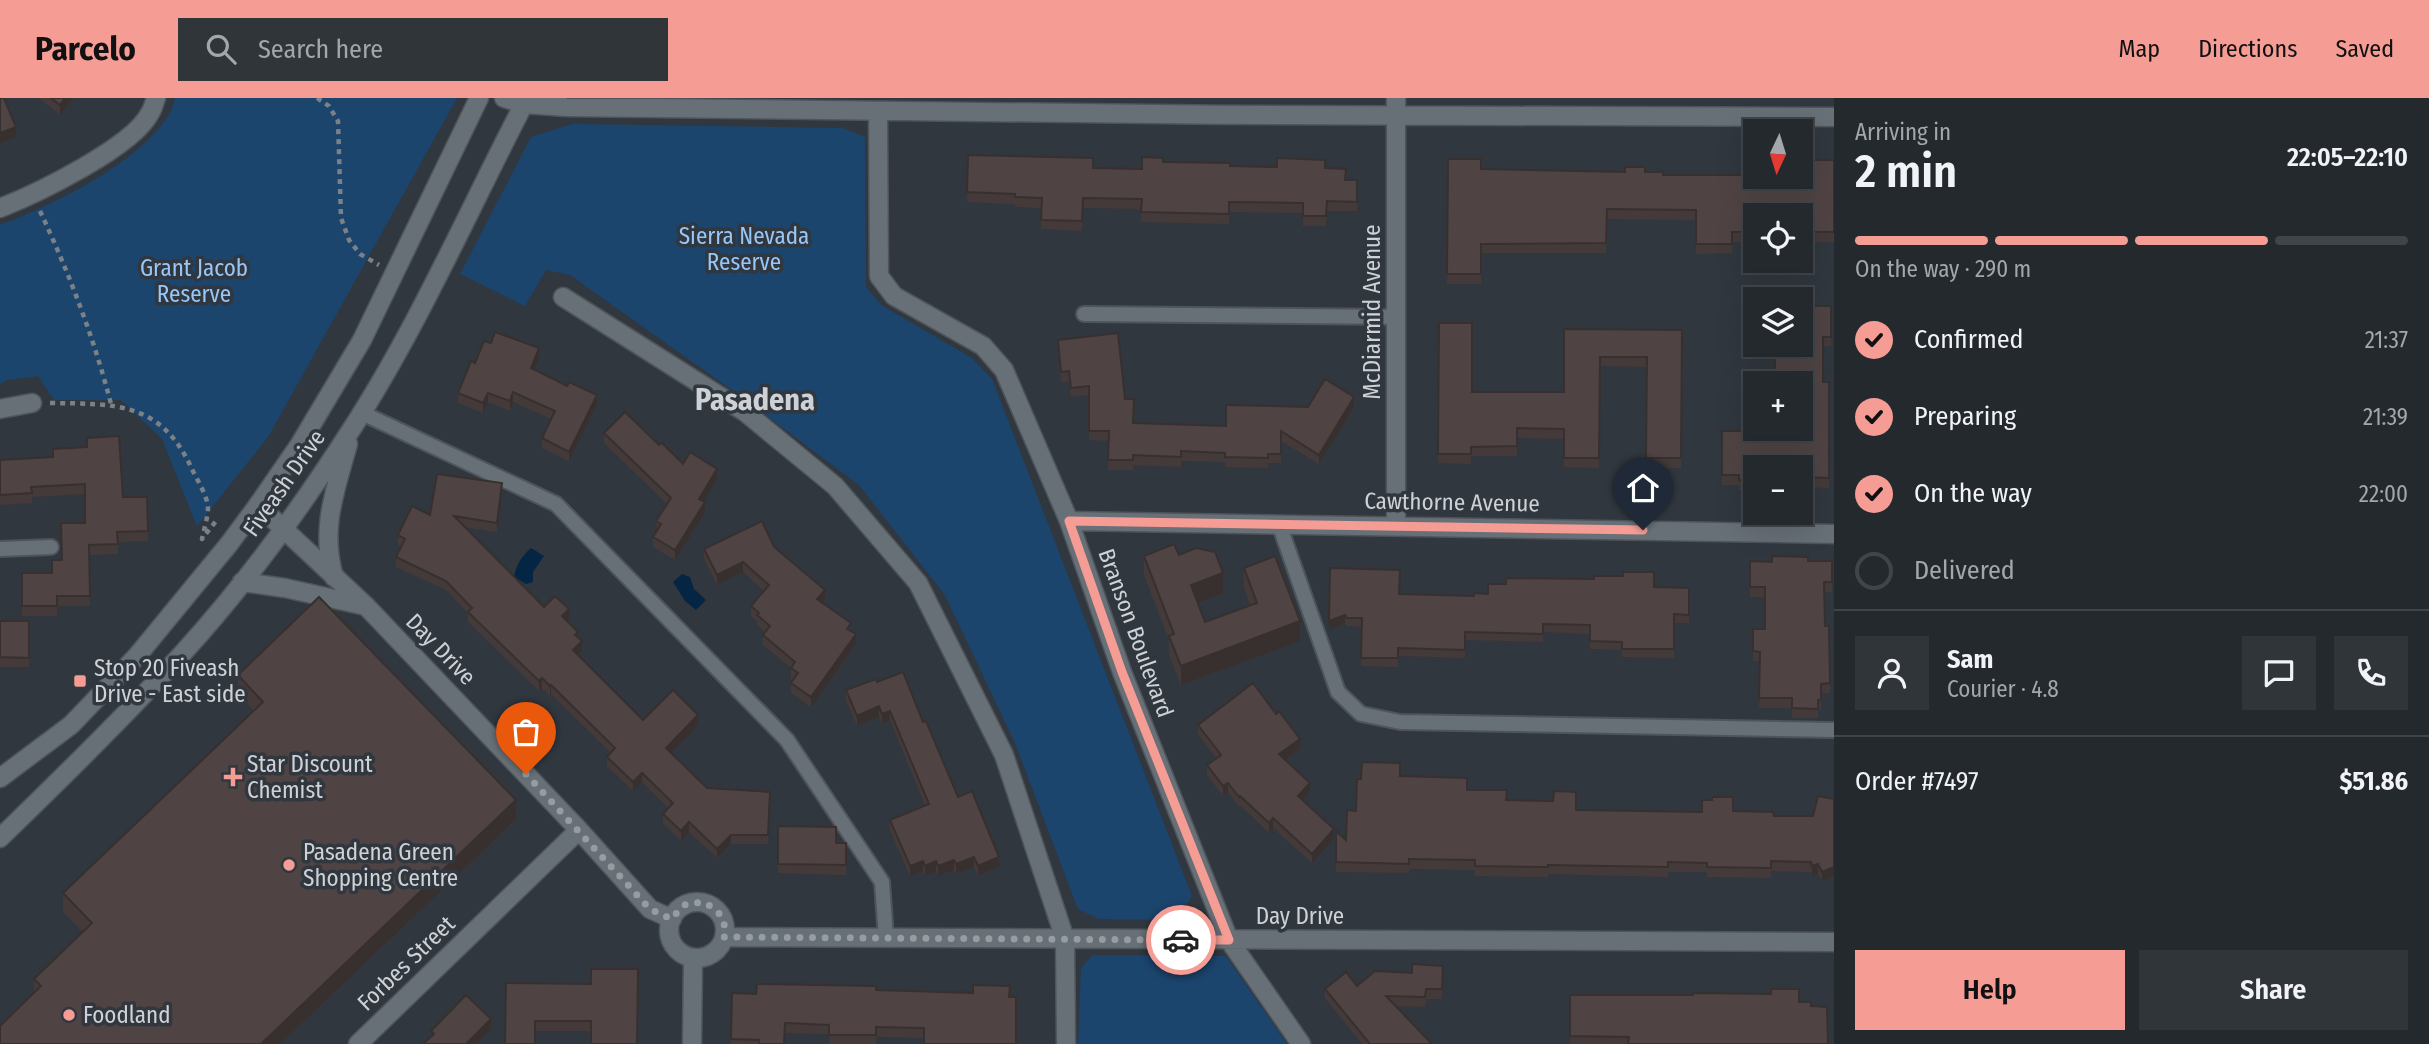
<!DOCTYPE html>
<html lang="en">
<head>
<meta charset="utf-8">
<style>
  body { margin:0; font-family:"Fira Sans Condensed",sans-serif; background:#30353a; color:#f1f3f6; height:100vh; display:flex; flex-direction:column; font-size:26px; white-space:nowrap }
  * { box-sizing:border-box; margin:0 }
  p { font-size:23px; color:#a3a6aa }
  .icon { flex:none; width:38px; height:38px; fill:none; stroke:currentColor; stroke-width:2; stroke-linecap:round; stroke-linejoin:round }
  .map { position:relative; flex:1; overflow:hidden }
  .details { display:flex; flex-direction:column; background:#24292e; width:595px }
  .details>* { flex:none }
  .needle { width:46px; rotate:184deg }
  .fabs { position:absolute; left:1743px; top:21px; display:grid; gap:14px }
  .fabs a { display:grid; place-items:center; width:70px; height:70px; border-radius:0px; background:#24292e; box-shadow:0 7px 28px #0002,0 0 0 2px #41454a; font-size:35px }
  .pin { position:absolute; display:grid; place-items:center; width:60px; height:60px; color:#fff; margin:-72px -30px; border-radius:50% 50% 50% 0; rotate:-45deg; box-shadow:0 0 7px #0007 }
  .pin .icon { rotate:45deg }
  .courier { position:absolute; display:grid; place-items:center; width:70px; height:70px; margin:-35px; border:5px solid #f59c95; border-radius:50%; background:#fff; color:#222; box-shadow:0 2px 9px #0007 }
  .headline em { font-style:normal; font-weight:600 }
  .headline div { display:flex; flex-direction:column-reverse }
  .headline { display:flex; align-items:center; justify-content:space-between; height:119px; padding:0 21px }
  h1 { font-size:46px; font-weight:600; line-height:52px }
  .bar { display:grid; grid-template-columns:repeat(4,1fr); gap:10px 7px; align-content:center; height:84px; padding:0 21px }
  .bar i { height:9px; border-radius:5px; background:#41454a }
  .bar .active { background:#f59c95 }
  .bar p { grid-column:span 4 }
  .line { display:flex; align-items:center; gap:18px; padding:0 21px; border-top:2px solid #41454a }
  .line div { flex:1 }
  .round { display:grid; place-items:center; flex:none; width:74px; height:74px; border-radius:0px; background:#30353a }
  ol { padding:0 21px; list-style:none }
  li { display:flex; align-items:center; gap:21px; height:77px }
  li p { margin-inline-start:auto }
  li .icon { padding:7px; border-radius:50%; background:#f59c95; color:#111; stroke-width:4 }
  li:last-child { color:#a3a6aa }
  li i { width:38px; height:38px; border:4px solid #41454a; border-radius:50% }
  .action { display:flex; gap:14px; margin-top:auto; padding:14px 21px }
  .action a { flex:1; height:80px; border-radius:0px; background:#f59c95; color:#111; font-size:28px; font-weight:600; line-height:80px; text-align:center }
  .action a+a { background:#30353a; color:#f1f3f6 }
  header { display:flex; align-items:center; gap:42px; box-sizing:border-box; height:98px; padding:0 35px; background:#f59c95; color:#111 }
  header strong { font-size:33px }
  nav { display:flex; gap:38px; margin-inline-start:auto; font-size:24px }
  .search { width:490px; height:63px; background:#30353a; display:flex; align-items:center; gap:18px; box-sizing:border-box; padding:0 24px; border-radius:0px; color:#a3a6aa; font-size:26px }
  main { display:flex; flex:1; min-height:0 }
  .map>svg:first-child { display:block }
  .green { fill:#1c456e }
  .water { fill:#042544 }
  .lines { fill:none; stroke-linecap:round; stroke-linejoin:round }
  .service-casing { stroke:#4f545a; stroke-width:18 }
  .minor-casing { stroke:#4f545a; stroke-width:21 }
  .secondary-casing { stroke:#4f545a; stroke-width:21 }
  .path { stroke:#7b8186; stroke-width:4.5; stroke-dasharray:5 5; stroke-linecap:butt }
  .service { stroke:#676f77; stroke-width:14 }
  .minor { stroke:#676f77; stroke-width:18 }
  .secondary { stroke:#676f77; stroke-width:18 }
  .wall { fill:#443a3a }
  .shaded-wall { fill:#37302f }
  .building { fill:#4f4443; stroke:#37302f; stroke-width:2; fill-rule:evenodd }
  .done { stroke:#979ca1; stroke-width:7; stroke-dasharray:0 12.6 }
  .route { stroke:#f59c95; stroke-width:9 }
  .poi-dot { fill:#f59c95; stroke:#30373e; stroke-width:2.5 }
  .labels { text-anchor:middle; stroke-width:7; stroke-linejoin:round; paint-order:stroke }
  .park-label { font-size:23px; fill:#97c6f8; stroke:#30373e }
  .street-label { font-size:23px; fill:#ced2d6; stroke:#30373e }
  .poi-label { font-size:23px; fill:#ced2d6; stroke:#30373e; text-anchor:start }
  .district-label { font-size:30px; font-weight:bold; fill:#ced2d6; stroke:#30373e }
</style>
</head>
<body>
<header>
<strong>Parcelo</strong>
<div class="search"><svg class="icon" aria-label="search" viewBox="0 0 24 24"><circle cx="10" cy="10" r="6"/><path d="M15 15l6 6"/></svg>Search here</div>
<nav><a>Map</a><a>Directions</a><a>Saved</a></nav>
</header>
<main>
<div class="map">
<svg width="1834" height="946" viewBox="0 0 1834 946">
  <rect width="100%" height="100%" fill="#30373e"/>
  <!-- green -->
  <path class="green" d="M175,0h282l-189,339 -71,89 -35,-87 -41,-39h-67l-16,-24 -31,4 -7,4v-159c55,-21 132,-58 167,-107 4,-5 6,-14 8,-20z
    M572,26l271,4 22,9 1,150 15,18 91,53 20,21 200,517 -16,24 -77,-1 -21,-10 -63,-166 -70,-148 -86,-110 -120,-90 -169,-120 -24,-5 -21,36 -65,-32 71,-137z
    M1092,857l134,1 61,88h-209l3,-76z"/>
  <!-- water -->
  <path class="water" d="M531,450l13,8 -11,16v10l-7,2 -12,-7c2,-12 8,-21 17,-29z
    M682,476l8,3 4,12 12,11 -10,10 -11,-9 -12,-19z"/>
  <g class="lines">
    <defs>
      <path id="service" d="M1084,216l312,3
        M362,315l194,91 231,236 95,142 4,56
        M1279,426l59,168 23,22 39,8 434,8
        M0,451l51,-2"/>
      <path id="minor" d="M504,0l20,6 42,3c423,7 845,10 1268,10
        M1396,0v428
        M878,14l1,164 15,20 89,50 21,24 65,151 53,151 107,268 72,104
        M0,110c36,-14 133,-61 150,-95 3,-4 4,-10 6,-15
        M563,199l182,115 90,74 83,97 86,172 61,184 1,105
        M0,311l32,-6
        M258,407l108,101 213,224 71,79 22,10
        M1069,423l765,13
        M669 832a28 28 0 1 1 56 0a28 28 0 1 1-56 0Z
        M725,839l1109,5
        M358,946l221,-214
        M692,946l1,-86"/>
      <path id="secondary" d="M334,479c-14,-48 1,-86 14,-133
        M242,484l43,6 81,18
        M0,680l71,-53 66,-69 92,-112 29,-39 42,-61 62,-104 117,-242
        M0,740c62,-60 124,-121 182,-184 63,-69 119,-146 169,-224 68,-105 118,-221 176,-332"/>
    </defs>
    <!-- service casing -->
    <use href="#service" class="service-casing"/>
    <!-- minor casing -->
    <use href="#minor" class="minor-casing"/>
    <!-- secondary casing -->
    <use href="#secondary" class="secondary-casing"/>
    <!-- path -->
    <path class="path" d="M317,0l12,8 9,15 3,97 8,22 11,14 19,11
      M40,113c29,62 54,127 71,193
      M50,305c64,1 110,-2 141,64 5,11 16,28 17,40 0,10 -4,22 -6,32l14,-18"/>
    <!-- service -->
    <use href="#service" class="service"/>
    <!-- minor -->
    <use href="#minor" class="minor"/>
    <!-- secondary -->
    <use href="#secondary" class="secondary"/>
  </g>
  <!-- wall -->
  <path class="wall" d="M39,0h34l-13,17z
    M968,57l125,13 49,1 21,-7 67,4 95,2 21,12h11v31h-30l-1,15h-23v-13l-74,-1v12l-88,-2v-13l-58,-1 -1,23 -41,-2v-21l-26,-1v-3l-48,-2z
    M1448,61l33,10 164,3 18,3 92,2 79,-17v82h-33v-27h-46v27h-23v11l-36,1v-34l-89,-1 -1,34h-125v31h-34z
    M1831,208v40l-8,1v35h6v106l-28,-1v-20h-46v23h-16v-5h-17v-54h29l24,-50v-28h-13v-8h39z
    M1439,225l33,69h92v-63l118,1 -1,138h-35l1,-101 -47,-1 -1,102 -35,-1v-28l-47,-1v18h-46v8l-33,-1z
    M1058,242l67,59 9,24 92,3 82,-19h46l-35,57 -38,-23v22h-13v5l-43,-1v-5l-44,-1v6l-48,-2v5h-25l1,-29 -20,-1v-45l-18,2 -2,-16 -8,1 -3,-32z
    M539,260l-5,11 63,36 -28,56 -27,-13v-10l9,-19 -38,-17 -3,9 -22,-9 -5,11 -25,-10v-10l17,-30z
    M604,335l55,12 24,19 34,15 -14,23 2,10 -30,48 -22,-13v-10l4,-6 -1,-10 11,-17 -63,-61z
    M87,340l36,59h24l1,44 -30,1v12l-29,1 1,51h-33v10h-35v-43h30l10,-13 23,-37v-29l-53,3v6l-32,2v-45l53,-3 34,-10z
    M502,395l-5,39 -32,-5 79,80 25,12 -2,2 11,17 4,13 -4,3 65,66 55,5 -27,28 36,35 63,13 -2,43h-37l-14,14 -28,-26 -8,9 -18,-18v-9l5,-6 -26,-26 -9,9 -26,-25v-9l4,-4 -60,-59 -1,2 -8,-8 -3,3 -71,-69v-9l-22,-23 -50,-23v-10l6,-10 -4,-2v-10z
    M774,449l51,53 -3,3 29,28 5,13 -45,63 -20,-14v-10l2,-3 -2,-2v-10l-28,-23v-10l2,-3 -8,-7v-4l-6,-5v-10l13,-15 -21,-19 -26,13 -13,-26v-10z
    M1179,457l44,38 -26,9 8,20 45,-17 -6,-18v-19l56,73 -119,44 -12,-30v-15l-25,-65v-19z
    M1750,463h82v31h-7v34h4l1,67h-9v17l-3,-1v9h-26v-10h-33l1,-47h-7v-32h12v-32h-15z
    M1400,472v24l74,2 14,-2 166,-7 35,1v35h-15v35l-52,-1v-7l-32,-1v-15l-47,-2v10l-78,-2v18l-67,-2v11l-37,-1 1,-39 -15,-1 -2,-3 -16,7z
    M0,523h29v46h-29z
    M238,577l278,144 -236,225h-280l34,-50v-15l49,-47 -20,-20v-19l191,-182 -16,-17z
    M877,584l46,40 35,75 41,70 -21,8 -4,-8 -18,7 -2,-4 -16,6 -2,-5 -11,4 -2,-4 -13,5 -20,-46v-10l35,-15 -35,-85 -8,3 -3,-7 -22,10 -11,-26v-10z
    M1198,627l102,24 -15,11 25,32 -7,8 31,39 -22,24 -39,-35 -4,5 -29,-28 -1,2 -11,-15 -5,4 -16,-21v-10l9,-7 -18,-24z
    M1400,678l67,14 39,10 70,10 157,1 41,5h39l21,-17v77l-12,5 -4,-8 -6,3 -1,-4 -40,-1v7l-64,-1v-5h-39v5l-120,-3v3l-73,-1v-6l-66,-1v4l-73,-1v-41l10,9 10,-29 5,-32z
    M778,728l58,17h10v32l-68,-2z
    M1443,868l-1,33h-16l-1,8 -29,-1 35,38h-69l-37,-46v-9l32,-3z
    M506,885l85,1v47h-56z
    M1010,888l-86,52 -48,-1v7h-47v-10l-44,-1v11h-54l1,-51 24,1 120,-4 97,3z
    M1570,897l229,7 12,4 17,38h-258z"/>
  <!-- shaded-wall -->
  <path class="shaded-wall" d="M65,0h8l-13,17v-10z
    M16,29v10l-16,6v-10z
    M539,250v10l-8,19v-9z
    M513,294v10l-3,9v-10z
    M488,295v9l-5,11v-10z
    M597,297v10l-28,56v-9z
    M1354,299v10l-35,57v-9z
    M717,371v10l-18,30v-10z
    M502,385v10l-5,39v-9z
    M705,404v10l-30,48v-10z
    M743,464v10l-26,13v-10z
    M1223,475v20l-32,12v-20z
    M825,492v10l-8,9v-10z
    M569,511v10l-7,7v-10z
    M1345,517v8l-16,7v-9z
    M1300,523v20l-119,44v-19z
    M856,536v10l-45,63v-10z
    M582,543v10l-9,8v-9z
    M542,580v10l-3,3v-10z
    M551,587v9l-1,2v-10z
    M879,608v10l-22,10v-10z
    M890,613v9l-8,3v-9z
    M698,617v10l-32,33v-10z
    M1300,641v10l-21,15v-10z
    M642,675v9l-9,9v-9z
    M1228,685v9l-5,4v-10z
    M1310,685v9l-12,13v-9z
    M516,702v19l-236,225h-19z
    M1273,720v10l-4,5v-10z
    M689,724v10l-8,9v-10z
    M1334,731v10l-22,24v-9z
    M731,737v9l-14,14v-9z
    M974,759v10l-18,7v-10z
    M999,759v10l-21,8v-9z
    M954,762v10l-16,6v-10z
    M923,763v10l-13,5v-10z
    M936,763v10l-11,4v-9z
    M1818,766v9l-6,3v-10z
    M1834,769v9l-12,5v-9z
    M491,921v10l-15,15h-10z"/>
  <!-- building -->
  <path class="building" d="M0,0h4l12,29 -16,6z
    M51,0h14l-5,7z
    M968,57l125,3v10l49,1v-12l21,1v4l67,1v3l47,1v-9l48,2v8l21,1 -1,11h12v22l-30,-1 -1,15h-23v-13l-74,-1v12l-88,-2 1,-13 -59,-1 -1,23 -41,-1 1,-22 -27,-1v-3l-48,-2z
    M1448,61h33v10l144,3v-5h20v5h18v3h92v-5v7h46v-13h9v-4h24v72h-33v-17h-46v17h-23v12h-36v-34l-89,-1 -1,34 -125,1v30h-34z
    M1801,208h30v31h-8v45h6v96l-28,-1v-10h-46v13h-16v-5h-17v-44h29v-51l24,1v-36h26zM1755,285h46v46h-46z
    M1439,225h33v69h92v-63l118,1 -1,128h-35l1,-101h-47l-1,101h-35v-29l-47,-1v18l-46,1v7h-33z
    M495,234l44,16 -8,20 36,18 2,-4 28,13 -28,57 -27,-14 13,-27 -42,-19 -3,9 -22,-8 -5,10 -25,-10 13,-32 4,2 9,-22 7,2z
    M1118,235l7,66h9l-1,24 93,3v-21l82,2 17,-28 29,18 -35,58 -38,-24v23h-13v4l-43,-1v-4l-44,-2v6l-48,-2v5h-25l1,-29h-20v-45l-18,2 -2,-17 -8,1 -3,-32z
    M625,314l34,33 3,-2 21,21 7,-12 27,17 -18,30 6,3 -30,48 -22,-13 8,-13 -5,-3 15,-23 -67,-65z
    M119,338l4,61h24l1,34 -31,1 1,12 -29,1 1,51h-33v10h-35v-33h30v-13h10l-1,-37h24v-39l-54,3 1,6 -32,2v-35l53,-3v-8l34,-2v-9z
    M437,376l65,9 -5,40 -43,-7 90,91 11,-11 14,13 -7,7 16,16 -3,3 7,6 -9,9 70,70 30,-30 25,25 -32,33 41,40 63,4 -2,43h-37l-14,14 -28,-27 -8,9 -18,-17 10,-11 -31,-30 -9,9 -26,-25 8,-9 -64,-63 -1,1 -8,-8 -3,3 -71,-69 4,-4 -26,-27 -50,-24 9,-18 -7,-4 14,-29 18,9z
    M762,423l12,26 51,43 -8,9 34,24 -4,6 9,5 -45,63 -20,-14 7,-10 -7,-5 4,-6 -32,-27 7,-9 -13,-11 2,-2 -8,-7 18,-21 -26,-23 -26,13 -13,-26z
    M1174,446l5,11 17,-7 19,4 8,21 -32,12 14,37 52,-19 -13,-35 31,-12 25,65 -119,45 -12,-30 5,-2 -30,-78z
    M1772,458l36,1v4h24v21h-8l1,44h4l1,57 -9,1v16h-3v9l-26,-1v-10h-33l1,-46 -7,-1v-22h12v-42h-15v-26l22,1z
    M1330,470l70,2 -1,24 75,2v-3l14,1v-10h18v-6l88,1v-3h29v-4h31v15l35,1v27l-15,-1v35h-52v-7l-32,-1v-16l-47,-1v10l-78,-2v18l-67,-2v10h-37l1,-40h-15l-2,-3 -16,6z
    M319,499l197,203 -255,244h-261v-18l41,-40 -7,-7 58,-56 -29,-30 200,-191 -25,-27z
    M0,523h29v37l-29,-1z
    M903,574l20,50 3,-1 32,76 14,-6 27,66 -21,9 -4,-9 -18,7 -2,-4 -16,6 -2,-5 -11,5 -2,-5 -13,5 -20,-46 39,-16 -39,-93 -8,3 -3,-8 -22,10 -11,-26 30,-11 1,3z
    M1253,585l23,31 3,-3 21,28 -21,15 31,29 -12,13 36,33 -22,25 -39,-36 -4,5 -29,-27 -1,1 -11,-14 -5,3 -16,-21 14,-10 -23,-30z
    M1362,664l38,1v13l67,2v12h40l-1,10 47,1 1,-10 22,1v18l126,2v-12h10v-3h21v14l40,1 1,4h39l5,-20 16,3v68l-12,5 -4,-8 -6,2 -1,-4 -40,-1v7l-64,-1v-4l-39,-1v5l-120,-2v2l-73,-1v-6l-66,-1v5l-73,-2v-31l10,9 1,-30 9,1 1,-32h4z
    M778,728l58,1v16h10v22l-68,-1z
    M1412,866l31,2 -1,23h-16l-1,8 -39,-1 45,47 -1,1h-60l-45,-55 21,-17 11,14 18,-15 37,2z
    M591,871h47l-1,75h-46v-23h-56v23h-30l1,-61 85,1z
    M757,886l119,2v4l97,3v-8l37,1 -1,11h7v47h-92v-16l-48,-1v8h-47v-10l-44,-2 -1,21h-25v-4l-28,-1 1,-46 24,1z
    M1771,891h28v13h12v4l16,1 1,37h-200l1,-7 -59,-1v-41h123v-2l78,1z
    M466,897l25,24 -25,25h-43l11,-10 -3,-3z"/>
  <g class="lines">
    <!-- done -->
    <path class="done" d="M526,676l124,135 21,10 13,-14 18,-3c17,7 25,17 22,35l457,3"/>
    <!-- route -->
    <path class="route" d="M1181,842h48l-107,-268 -53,-151 574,9"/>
  </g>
  <!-- markers -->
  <g class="poi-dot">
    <rect x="73" y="576" width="14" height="14" rx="3.5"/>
    <path d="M229.5 668.5h7v7h7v7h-7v7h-7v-7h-7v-7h7z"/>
    <circle cx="289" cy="767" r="7"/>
    <circle cx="69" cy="917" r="7"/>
  </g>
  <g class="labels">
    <!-- park labels -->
    <g class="park-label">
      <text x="744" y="146">Sierra Nevada<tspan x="744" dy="26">Reserve</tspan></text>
      <text x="194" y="178">Grant Jacob<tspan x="194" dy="26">Reserve</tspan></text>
    </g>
    <!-- street labels -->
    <g class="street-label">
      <text transform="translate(1372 214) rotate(-90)" y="8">McDiarmid Avenue</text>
      <text transform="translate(284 385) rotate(-55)" y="8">Fiveash Drive</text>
      <text transform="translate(1452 404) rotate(1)" y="8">Cawthorne Avenue</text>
      <text transform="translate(1136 535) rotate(70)" y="8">Branson Boulevard</text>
      <text transform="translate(441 551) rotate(46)" y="8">Day Drive</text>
      <text x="1300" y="826">Day Drive</text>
      <text transform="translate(406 865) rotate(-44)" y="8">Forbes Street</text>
    </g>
    <!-- poi labels -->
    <g class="poi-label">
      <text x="94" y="578">Stop 20 Fiveash<tspan x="94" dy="26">Drive - East side</tspan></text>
      <text x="247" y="674">Star Discount<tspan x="247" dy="26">Chemist</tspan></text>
      <text x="303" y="762">Pasadena Green<tspan x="303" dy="26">Shopping Centre</tspan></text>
      <text x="83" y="925">Foodland</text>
    </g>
    <!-- district labels -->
    <g class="district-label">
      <text x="755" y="312">Pasadena</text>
    </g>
  </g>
</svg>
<div class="fabs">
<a><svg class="needle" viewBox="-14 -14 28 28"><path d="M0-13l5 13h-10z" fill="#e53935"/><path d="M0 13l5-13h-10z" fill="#a3a6aa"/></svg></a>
<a><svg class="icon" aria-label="locate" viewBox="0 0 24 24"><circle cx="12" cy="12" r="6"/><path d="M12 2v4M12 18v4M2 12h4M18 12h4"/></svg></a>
<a><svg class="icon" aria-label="layers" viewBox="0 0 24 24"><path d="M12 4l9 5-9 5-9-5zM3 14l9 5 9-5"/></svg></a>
<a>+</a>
<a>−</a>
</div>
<div class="pin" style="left:526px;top:676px;background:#ea580c"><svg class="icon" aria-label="bag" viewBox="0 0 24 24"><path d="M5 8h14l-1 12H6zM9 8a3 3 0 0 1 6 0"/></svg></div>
<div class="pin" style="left:1643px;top:432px;background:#1f2937"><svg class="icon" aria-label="home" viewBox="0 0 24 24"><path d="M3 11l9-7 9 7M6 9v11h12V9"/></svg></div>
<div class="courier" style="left:1181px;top:842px"><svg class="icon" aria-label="car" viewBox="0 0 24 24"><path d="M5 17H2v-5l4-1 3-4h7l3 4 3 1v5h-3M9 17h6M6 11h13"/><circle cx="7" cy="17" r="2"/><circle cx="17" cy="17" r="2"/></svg></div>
</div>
<section class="details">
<div class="headline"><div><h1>2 min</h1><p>Arriving in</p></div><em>22:05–22:10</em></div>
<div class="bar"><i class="active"></i><i class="active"></i><i class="active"></i><i></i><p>On the way · 290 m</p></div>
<ol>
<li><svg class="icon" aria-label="check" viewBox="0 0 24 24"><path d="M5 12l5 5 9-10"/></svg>Confirmed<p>21:37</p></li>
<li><svg class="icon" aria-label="check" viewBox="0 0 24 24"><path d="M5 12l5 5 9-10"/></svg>Preparing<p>21:39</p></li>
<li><svg class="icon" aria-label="check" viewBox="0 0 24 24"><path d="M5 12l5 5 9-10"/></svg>On the way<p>22:00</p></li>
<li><i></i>Delivered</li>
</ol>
<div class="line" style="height:126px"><a class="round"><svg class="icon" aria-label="person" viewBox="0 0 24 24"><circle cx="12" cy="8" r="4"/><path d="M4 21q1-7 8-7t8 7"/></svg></a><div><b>Sam</b><p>Courier · 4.8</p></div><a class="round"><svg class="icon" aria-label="chat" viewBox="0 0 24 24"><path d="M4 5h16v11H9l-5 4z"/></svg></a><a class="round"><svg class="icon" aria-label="phone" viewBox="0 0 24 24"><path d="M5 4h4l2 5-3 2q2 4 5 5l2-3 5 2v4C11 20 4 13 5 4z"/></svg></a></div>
<div class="line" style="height:91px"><div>Order #7497</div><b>$51.86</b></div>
<div class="action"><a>Help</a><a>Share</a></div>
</section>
</main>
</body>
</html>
